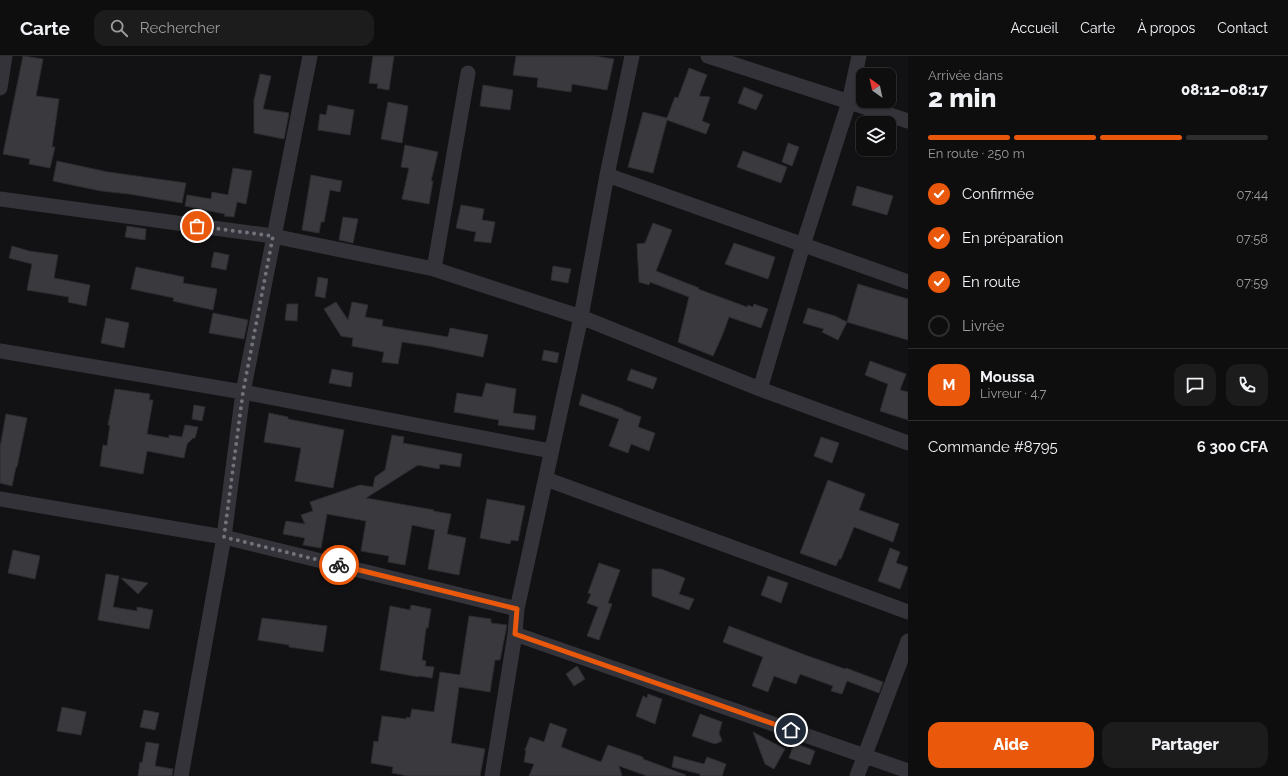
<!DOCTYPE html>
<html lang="fr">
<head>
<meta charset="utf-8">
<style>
  body { margin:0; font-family:Raleway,sans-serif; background:#1c1c1d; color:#f1f3f6; height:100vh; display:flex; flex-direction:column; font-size:15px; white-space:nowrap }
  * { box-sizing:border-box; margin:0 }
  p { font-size:13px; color:#9b9c9e }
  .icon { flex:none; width:22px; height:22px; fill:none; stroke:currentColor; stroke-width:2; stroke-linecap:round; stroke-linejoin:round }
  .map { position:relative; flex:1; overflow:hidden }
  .side { display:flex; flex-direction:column; background:#0e0e0f; width:380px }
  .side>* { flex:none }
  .needle { width:26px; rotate:327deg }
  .tools { position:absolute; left:856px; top:12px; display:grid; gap:8px }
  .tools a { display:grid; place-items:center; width:40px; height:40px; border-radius:8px; background:#0e0e0f; box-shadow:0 1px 3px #0004,0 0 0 1px #2e2e2f; font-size:20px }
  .pin { position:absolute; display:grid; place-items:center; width:34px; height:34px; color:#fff; margin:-17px; border:2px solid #fff; border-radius:50%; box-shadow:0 1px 4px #0007 }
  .courier { position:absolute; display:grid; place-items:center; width:40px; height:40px; margin:-20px; border:3px solid #ea580c; border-radius:50%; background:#fff; color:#222; box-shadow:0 1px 5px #0007 }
  .overview em { font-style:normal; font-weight:800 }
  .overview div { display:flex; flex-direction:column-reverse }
  .overview { display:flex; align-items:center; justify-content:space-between; height:68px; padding:0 20px }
  h1 { font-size:26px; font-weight:800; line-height:30px }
  .bar { display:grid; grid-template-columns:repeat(4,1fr); gap:6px 4px; align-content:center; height:48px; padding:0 20px }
  .bar i { height:5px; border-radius:3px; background:#2e2e2f }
  .bar .current { background:#ea580c }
  .bar p { grid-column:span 4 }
  .line { display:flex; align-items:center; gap:10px; padding:0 20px; border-top:1px solid #2e2e2f }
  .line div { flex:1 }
  .round { display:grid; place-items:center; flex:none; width:42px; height:42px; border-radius:12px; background:#1c1c1d }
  ol { padding:0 20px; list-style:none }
  li { display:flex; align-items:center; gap:12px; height:44px }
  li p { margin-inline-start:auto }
  li .icon { padding:4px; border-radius:50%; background:#ea580c; color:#fff; stroke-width:4 }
  li:last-child { color:#9b9c9e }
  li i { width:22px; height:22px; border:2px solid #2e2e2f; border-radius:50% }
  .button { display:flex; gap:8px; margin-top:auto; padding:8px 20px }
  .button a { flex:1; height:46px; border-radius:12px; background:#ea580c; color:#fff; font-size:16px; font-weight:800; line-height:46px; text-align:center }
  .button a+a { background:#1c1c1d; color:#f1f3f6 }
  header { display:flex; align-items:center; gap:24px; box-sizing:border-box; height:56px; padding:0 20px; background:#0e0e0f; border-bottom:1px solid #2e2e2f }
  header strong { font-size:19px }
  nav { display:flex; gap:22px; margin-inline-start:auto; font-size:14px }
  .search { width:280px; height:36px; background:#1c1c1d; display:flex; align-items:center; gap:10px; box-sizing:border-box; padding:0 14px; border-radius:12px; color:#9b9c9e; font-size:15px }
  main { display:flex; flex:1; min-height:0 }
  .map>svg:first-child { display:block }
  .building { fill:#3a3a3e; stroke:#2d2c30 }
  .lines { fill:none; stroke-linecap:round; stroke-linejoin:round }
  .minor { stroke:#333339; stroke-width:15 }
  .done { stroke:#70727c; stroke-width:4; stroke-dasharray:0 7.2 }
  .route { stroke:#ea580c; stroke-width:5 }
</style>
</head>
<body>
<header>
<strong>Carte</strong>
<div class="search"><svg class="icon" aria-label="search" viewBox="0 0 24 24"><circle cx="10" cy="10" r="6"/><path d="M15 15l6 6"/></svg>Rechercher</div>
<nav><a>Accueil</a><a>Carte</a><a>À propos</a><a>Contact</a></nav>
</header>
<main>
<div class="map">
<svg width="908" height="720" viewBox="0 0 908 720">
  <rect width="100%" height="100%" fill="#121214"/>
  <!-- building -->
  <path class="building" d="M23,0l20,3 -7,37 23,3 -7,48h3l-5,21 -21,-4 1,-5 -27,-5z
    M373,0h21l-5,34 -12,-2 1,-4 -9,-1z
    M516,0h78l20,3 -7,31 -35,-6 -1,8 -34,-5 1,-9 -25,-3z
    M689,12l18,7 -8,21 11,1 -8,24 8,3 -4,10 -39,-14 -14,53 -25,-6 15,-55 24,6 8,-21 3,1z
    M260,18l11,2 -8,33 26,4 -5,26 -30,-6v-33z
    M483,29l30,5 -3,20 -30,-4z
    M744,31l19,8 -7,15 -18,-7z
    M388,46l20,4 -6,37 -21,-4z
    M328,49l26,5 -4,25 -32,-5 2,-16 6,1z
    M788,87l11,4 -7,19 -10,-4z
    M405,89l33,7 -7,29h2l-4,23 -27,-5 7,-31 -8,-1z
    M743,95l44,16 -6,16 -44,-16z
    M57,105l51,11 78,11 -4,20 -53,-9 -28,-3 -48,-10z
    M233,112l19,3 -6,33 -9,-2 -3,15 -10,-1 1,-2 -40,-8 2,-11 24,4 1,-7 16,3z
    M311,119l31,6 -2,11 -10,-2 -6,32h-3l-2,11 -17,-3z
    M857,130l36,10 -6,19 -35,-10z
    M461,149l23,4 -2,11 13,2 -4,21 -17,-2 2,-9 -20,-4z
    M343,161l15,2 -5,24 -14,-3z
    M653,167l19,7 -16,41 43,17 -1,1 49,18 1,-2 5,2 1,-3 14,5 -7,19 -32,-11 -7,19 -9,20 -35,-14 11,-45 -39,-15 -1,3 -10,-3 -2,-38 8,-1z
    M127,170l19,3 -1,11 -20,-3z
    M734,187l41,14 -7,22 -43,-15z
    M12,190l17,5 29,4 -4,23 36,7 -4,21 -18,-4 1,-5 -42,-7 5,-26 -23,-6z
    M214,196l15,3 -3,15 -15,-3z
    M553,210l18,3 -3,14 -17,-3z
    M136,211l48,10 -1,6 34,6 -4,21 -40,-9 1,-3 -43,-9z
    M318,221l10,2 -3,19 -10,-2z
    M858,228l50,15v41l-61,-18z
    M336,246l12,18 4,-18 16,3 -3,12 18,3 -1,6 66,11 2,-9 38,7 -5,22 -54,-11 -27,-4 -4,22 -16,-2 2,-10 -32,-6 1,-8 -12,-2 -17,-27z
    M287,248h11l-1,17 -12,-1z
    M808,252l27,8 12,6 -9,18 -16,-8 2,-3 -21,-6z
    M213,257l35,7 -4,19 -35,-6z
    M106,262l23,5 -5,25 -23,-5z
    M544,294l15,3 -2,10 -15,-3z
    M870,305l36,13 -6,16 8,2v28l-28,-9 8,-27 -23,-9z
    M332,313l21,4 -2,14 -22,-4z
    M631,313l26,9 -4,11 -26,-9z
    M486,327l30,6 -3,24 23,3 -2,14 -36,-5 1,-5 -45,-8 3,-19 25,4z
    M115,333l35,5 -1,6h4l-6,34 22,4v-3l13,2 3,-12 13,2 -3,11h-2l-6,6 -3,14 -37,-7 -4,23 -43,-8 3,-21 4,1 3,-21h-2z
    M582,338l41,15v1l18,7 -3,10 17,6 -6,18 -18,-7 -3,9 -19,-7 10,-27 -40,-14z
    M194,349l11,2 -3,14 -10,-2z
    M269,357l19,4v2l56,11 -11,58 -38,-7 6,-33 -37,-6z
    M6,358l21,4 -10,49h-1l-4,19 -12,-3v-36z
    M392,379l12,2 -1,6 59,11 -2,13 -20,-3 -1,5 -21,-4 -52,33 68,12 -1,1 18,3 -4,20 19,4 -7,37 -31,-6 7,-39 -23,-5 -7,40 -17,-3 1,-6 -28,-5 5,-30 -39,-7 -6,34 -18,-3 2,-7 -22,-4 3,-13 19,3 -4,-9 12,-4 -3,-9 50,-17 13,2 2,-10 10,-7z
    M821,381l18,6 -7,20 -18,-7z
    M828,424l37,14 -6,16 40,14 -6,18 -39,-15 -13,32h-2l-3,7 -36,-13z
    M487,443l38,7 -7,35 -7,-1 -1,4 -30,-6z
    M890,492l10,4 -4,11 12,4 -8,22 -22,-8z
    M13,494l27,6 -5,23 -27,-6z
    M599,507l21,7 -12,33 4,1 -13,36 -12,-4 11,-29 -11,-4 4,-9 -3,-1z
    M652,513h9l24,9 -6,16 15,5 -5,11 -37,-14z
    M106,518l13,2 -6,31 24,4v-4l16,3 -4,19 -51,-9z
    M768,520l20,7 -7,20 -20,-8z
    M121,522l27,5 -10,11z
    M411,549l20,4 -3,19h-2l-4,32 4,1 -1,5 9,1 -2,11 -13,-2v1l-39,-7 10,-64 20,4z
    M469,560l22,3v4l16,2 -7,35h-5l-5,32 -31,-5 -8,56 34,6 -5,27h-72l-16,-3 1,-6 -22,-4 3,-22 4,1 4,-26 24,3 1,-2 3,1 2,-9 22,3 6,-40 20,3z
    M262,562l65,8 -4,26 -34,-5v-2l-31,-5z
    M729,570l79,30 37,13 1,-1 37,14 -4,11 -32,-12 -5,13 -11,-3 2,-5 -33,-12 -4,10 -22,-8 -6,16 -16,-6 11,-29 -40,-15z
    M577,610l8,13 -11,7 -8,-12z
    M648,638l14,5 -7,25 -19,-8 7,-20 4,2z
    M62,651l24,5 -5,23 -24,-4z
    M144,654l15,3 -4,17 -15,-3z
    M700,658l22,8 -3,11 3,8 -7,3 -23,-8z
    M550,667l17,6 -6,18 40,15 7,-17 35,12v2l43,16 -1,1h-38l-28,-10 3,10h-93l5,-12 -10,-2 2,-11 -1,-1 5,-13 14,5z
    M753,676l32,17 -11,20 -9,-5z
    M146,686l13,2 -4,22 18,3 -1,7h-34l2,-14 2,1z
    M794,687l21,8 -5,14 -21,-7z
    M674,700l30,8 3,-7 19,7 -4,12h-22v-2l-28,-7z"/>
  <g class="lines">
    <!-- minor -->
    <path class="minor" d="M708,0l200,65
      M0,32l5,-32
      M607,119l301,107
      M0,143l273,37 161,33 147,48 179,72 148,54
      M434,213l34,-196
      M0,295l243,41 308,59
      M760,333l43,-144 46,-143 10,-46
      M546,423l362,133
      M0,443l224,38 293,72
      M515,578l393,137
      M181,720l43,-239 19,-145 67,-336
      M492,720l23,-142 2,-25 64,-292 26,-142 25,-119
      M857,720l51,-135"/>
  </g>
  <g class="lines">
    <!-- done -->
    <path class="done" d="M197,170l76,10 -30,156 -19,145 115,28"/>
    <!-- route -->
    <path class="route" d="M339,509l178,44 -2,25 276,96"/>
  </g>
</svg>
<div class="tools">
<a><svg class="needle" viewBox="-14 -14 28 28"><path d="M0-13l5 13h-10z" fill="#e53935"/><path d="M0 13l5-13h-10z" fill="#9b9c9e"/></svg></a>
<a><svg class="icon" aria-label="layers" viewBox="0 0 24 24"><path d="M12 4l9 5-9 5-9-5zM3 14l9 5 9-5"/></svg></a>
</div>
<div class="pin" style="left:197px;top:170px;background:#ea580c"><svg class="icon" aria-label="bag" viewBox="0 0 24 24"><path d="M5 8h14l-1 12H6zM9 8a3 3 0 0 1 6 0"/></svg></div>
<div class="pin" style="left:791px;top:674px;background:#1f2937"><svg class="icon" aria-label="home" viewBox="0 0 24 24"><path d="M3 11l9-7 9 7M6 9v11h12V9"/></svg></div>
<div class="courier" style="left:339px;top:509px"><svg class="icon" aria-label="bike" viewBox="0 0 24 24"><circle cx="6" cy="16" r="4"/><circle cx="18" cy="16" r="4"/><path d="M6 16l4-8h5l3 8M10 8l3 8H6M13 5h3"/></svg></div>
</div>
<section class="side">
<div class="overview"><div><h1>2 min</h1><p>Arrivée dans</p></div><em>08:12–08:17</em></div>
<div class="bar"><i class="current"></i><i class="current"></i><i class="current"></i><i></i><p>En route · 250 m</p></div>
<ol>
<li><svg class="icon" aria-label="check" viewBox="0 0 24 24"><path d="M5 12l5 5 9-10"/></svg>Confirmée<p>07:44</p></li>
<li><svg class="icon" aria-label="check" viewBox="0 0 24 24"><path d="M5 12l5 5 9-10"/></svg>En préparation<p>07:58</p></li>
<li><svg class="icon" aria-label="check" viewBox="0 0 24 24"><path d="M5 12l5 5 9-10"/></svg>En route<p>07:59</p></li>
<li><i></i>Livrée</li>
</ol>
<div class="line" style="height:72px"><b class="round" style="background:#ea580c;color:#fff">M</b><div><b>Moussa</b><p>Livreur · 4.7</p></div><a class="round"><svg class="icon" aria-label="chat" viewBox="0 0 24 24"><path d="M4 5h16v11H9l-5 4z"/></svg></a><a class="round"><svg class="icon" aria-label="phone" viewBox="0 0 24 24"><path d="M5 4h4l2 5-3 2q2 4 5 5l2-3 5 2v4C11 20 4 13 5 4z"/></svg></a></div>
<div class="line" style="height:52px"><div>Commande #8795</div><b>6 300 CFA</b></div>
<div class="button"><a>Aide</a><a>Partager</a></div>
</section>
</main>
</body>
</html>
